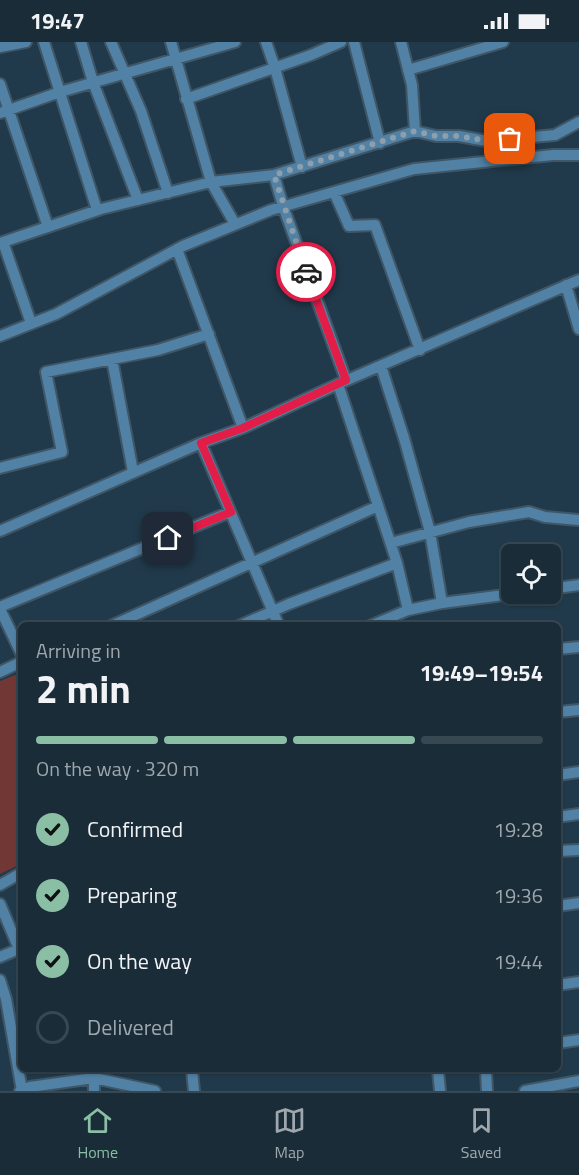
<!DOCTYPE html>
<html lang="en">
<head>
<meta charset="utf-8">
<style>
  body { margin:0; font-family:"Titillium Web",sans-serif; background:#263843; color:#f1f3f6; height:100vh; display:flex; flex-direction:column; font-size:22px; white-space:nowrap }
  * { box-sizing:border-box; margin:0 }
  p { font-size:20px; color:#9fa7ae }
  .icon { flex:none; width:33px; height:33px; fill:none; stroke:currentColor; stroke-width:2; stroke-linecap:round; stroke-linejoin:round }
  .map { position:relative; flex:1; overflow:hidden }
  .side { position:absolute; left:18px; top:580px; width:543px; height:450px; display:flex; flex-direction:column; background:#192c38; border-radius:9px; box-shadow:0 2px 4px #0004,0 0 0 2px #374853 }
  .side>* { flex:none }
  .controls { position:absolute; left:501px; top:502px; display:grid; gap:12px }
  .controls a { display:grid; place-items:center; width:60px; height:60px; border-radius:9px; background:#192c38; box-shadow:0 2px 4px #0004,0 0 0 2px #374853; font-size:30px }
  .pin { position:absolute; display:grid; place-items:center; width:51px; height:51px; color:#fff; margin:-26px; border-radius:12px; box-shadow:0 3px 9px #0006 }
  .courier { position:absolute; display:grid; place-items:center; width:60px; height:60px; margin:-30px; border:4px solid #e11d48; border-radius:50%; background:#fff; color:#222; box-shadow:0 2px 8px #0007 }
  .head em { font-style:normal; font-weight:700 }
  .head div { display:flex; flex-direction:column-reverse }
  .head { display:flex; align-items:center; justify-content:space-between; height:102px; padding:0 18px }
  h1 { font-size:39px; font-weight:700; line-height:45px }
  .bar { display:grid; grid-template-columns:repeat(4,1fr); gap:9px 6px; align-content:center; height:72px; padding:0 18px }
  .bar i { height:8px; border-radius:4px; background:#374853 }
  .bar .current { background:#8abfa5 }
  .bar p { grid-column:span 4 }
  ol { padding:0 18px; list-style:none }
  li { display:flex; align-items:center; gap:18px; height:66px }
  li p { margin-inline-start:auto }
  li .icon { padding:6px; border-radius:50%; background:#8abfa5; color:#111; stroke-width:4 }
  li:last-child { color:#9fa7ae }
  li i { width:33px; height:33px; border:3px solid #374853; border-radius:50% }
  .status { display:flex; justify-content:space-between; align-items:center; height:42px; padding:0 30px; background:#192c38; direction:ltr }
  .status svg { height:16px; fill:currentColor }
  .tabs { display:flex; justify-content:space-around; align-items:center; height:84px; border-top:2px solid #374853; background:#192c38; font-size:16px; color:#9fa7ae }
  .tabs a { display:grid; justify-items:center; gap:3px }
  .tabs .current { color:#8abfa5 }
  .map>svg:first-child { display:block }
  .green { fill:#713735 }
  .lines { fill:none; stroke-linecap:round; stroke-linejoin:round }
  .minor-casing { stroke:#3f5666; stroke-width:14 }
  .minor { stroke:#5181a4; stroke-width:10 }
  .done { stroke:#8d9fac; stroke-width:6; stroke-dasharray:0 10.8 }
  .route { stroke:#e11d48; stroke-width:8 }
</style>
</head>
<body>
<div class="status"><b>19:47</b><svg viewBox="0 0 49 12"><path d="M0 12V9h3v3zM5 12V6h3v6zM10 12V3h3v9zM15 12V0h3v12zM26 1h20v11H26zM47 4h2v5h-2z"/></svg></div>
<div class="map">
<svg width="579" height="1049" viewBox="0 0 579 1049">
  <rect width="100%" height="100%" fill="#213a4b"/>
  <!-- green -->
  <path class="green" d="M20,631l1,191 -21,10v-193z"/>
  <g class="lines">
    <defs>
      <path id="minor" d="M44,0l53,168
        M81,0l12,40 45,118
        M111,0l30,69 27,82
        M171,0l40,140 24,42
        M266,0l9,26 27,99
        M354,0l26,101
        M401,0l11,43 3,46 21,5h23l28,5 68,-6 24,-13
        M0,5l26,-5
        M408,28l95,-28
        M0,42l48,143
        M186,57l125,-44 30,-13
        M0,71l60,-21 175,-50
        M274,133l9,31 63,174
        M334,150l15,34 26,-1 45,125
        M177,207l66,179
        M566,243l13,44
        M31,281l-28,-81 98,-33 110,-27 63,-7 141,-44
        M0,294l56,-22 127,-68 88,-36 143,-41 139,-14h26
        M112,317l21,113
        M381,324l23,72 26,94 12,71
        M338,342l59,179 11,47
        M201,401l78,183
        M0,426l62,-16 -16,-80 112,-22 51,-16
        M0,489l201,-88 42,-15 95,-44 241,-104
        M391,501l78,-21 60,-10 16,5 34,3
        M550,547l29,-4
        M0,565l230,-95
        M0,567l21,44
        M111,584l267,-120
        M239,584l50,-22 108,-41
        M370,584l38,-16 34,-7 70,-9
        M558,607l21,-2
        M0,630l21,-10
        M558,670l21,-2
        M558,733l21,-3
        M558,775l21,-3
        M558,809l21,-1
        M0,843l21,-12
        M0,862l19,45
        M558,864l21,-3
        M0,915l21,-9
        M0,938l6,19 16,92
        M558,943l21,-3
        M558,1001l21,-3
        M192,1028l2,21
        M438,1028l2,21
        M486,1028l1,21
        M94,1036v13
        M20,1049l10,-4 64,-9 61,13
        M525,1049l54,-10"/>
    </defs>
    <!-- minor casing -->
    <use href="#minor" class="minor-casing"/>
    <!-- minor -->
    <use href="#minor" class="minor"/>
  </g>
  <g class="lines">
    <!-- done -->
    <path class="done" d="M306,230l-32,-97 141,-44 21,5h23l28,5 23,-2"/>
    <!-- route -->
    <path class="route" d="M168,496l63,-26 -30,-69 42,-15 103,-48 -40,-108"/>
  </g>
</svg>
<div class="controls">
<a><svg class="icon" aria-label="locate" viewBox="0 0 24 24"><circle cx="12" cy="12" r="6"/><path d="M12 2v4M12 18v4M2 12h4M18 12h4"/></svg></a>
</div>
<div class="pin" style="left:510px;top:97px;background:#ea580c"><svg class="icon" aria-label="bag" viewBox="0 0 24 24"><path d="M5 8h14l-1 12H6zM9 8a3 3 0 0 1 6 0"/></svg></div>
<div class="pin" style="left:168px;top:496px;background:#1f2937"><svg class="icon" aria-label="home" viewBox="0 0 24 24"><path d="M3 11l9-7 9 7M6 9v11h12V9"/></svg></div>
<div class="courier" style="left:306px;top:230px"><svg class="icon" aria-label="car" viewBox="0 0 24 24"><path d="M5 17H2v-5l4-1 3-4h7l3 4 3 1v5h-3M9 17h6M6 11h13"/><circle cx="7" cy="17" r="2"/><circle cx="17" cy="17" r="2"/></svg></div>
<section class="side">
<div class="head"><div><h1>2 min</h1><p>Arriving in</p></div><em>19:49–19:54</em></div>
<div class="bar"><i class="current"></i><i class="current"></i><i class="current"></i><i></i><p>On the way · 320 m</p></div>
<ol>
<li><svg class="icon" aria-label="check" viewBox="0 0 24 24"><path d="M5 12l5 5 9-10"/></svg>Confirmed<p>19:28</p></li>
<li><svg class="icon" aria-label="check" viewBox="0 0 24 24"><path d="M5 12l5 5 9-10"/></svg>Preparing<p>19:36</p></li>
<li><svg class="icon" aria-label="check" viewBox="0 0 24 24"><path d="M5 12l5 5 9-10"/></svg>On the way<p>19:44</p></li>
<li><i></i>Delivered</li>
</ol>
</section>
</div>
<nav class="tabs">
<a class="current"><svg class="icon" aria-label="home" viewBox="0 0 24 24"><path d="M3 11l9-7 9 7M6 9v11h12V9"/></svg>Home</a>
<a><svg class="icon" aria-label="map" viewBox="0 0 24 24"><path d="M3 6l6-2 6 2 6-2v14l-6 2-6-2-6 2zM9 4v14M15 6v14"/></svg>Map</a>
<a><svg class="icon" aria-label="saved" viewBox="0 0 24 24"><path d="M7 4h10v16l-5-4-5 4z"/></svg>Saved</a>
</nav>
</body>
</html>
